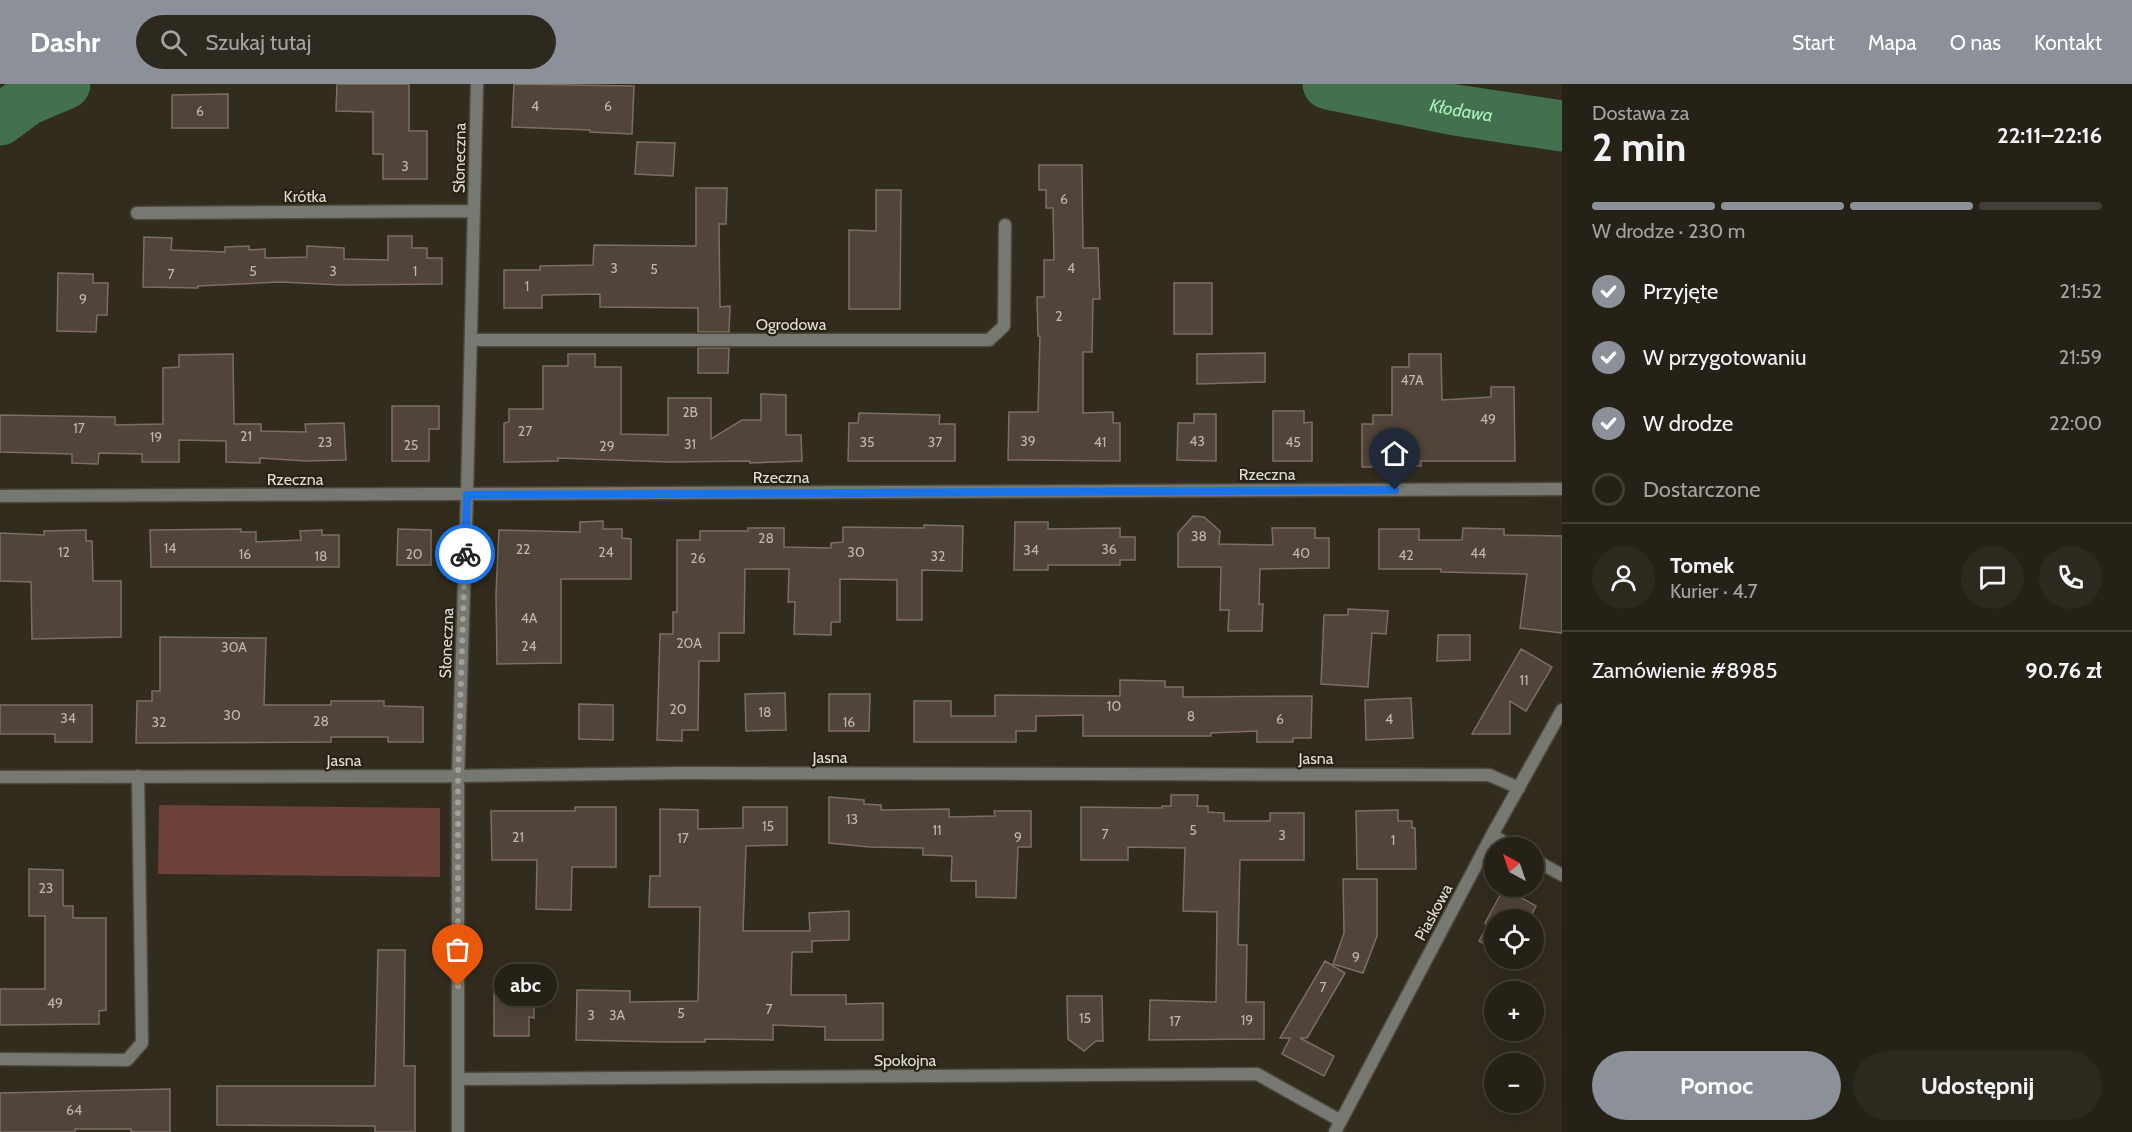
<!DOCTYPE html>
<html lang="pl">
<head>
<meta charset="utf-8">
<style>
  body { margin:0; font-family:Cabin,sans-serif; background:#2d291f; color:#f1f3f6; height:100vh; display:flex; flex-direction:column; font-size:22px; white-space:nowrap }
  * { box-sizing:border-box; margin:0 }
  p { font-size:20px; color:#a3a3a1 }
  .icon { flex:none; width:33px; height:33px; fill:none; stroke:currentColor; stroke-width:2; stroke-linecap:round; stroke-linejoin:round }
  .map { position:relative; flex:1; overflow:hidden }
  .drawer { display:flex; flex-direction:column; background:#252116; width:570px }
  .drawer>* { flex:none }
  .needle { width:39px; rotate:320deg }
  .fabs { position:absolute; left:1484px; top:753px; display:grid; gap:12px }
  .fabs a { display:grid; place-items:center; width:60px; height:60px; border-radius:50%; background:#252116; box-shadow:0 6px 24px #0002,0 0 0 2px #423e35; font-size:30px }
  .pin { position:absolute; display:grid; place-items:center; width:51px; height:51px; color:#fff; margin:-62px -26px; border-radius:50% 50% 50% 0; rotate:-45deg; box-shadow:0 0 6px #0007 }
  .pin .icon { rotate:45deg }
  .courier { position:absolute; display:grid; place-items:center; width:60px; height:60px; margin:-30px; border:4px solid #1a73e8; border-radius:50%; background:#fff; color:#222; box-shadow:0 2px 8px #0007 }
  .bubble { position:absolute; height:42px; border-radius:21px; background:#252116; box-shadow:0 6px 24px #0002,0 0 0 2px #423e35; font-size:20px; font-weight:700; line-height:42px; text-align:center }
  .overview em { font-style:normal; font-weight:700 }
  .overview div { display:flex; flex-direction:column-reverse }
  .overview { display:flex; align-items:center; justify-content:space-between; height:102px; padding:0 30px }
  h1 { font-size:39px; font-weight:700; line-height:45px }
  .bar { display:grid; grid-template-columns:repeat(4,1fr); gap:9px 6px; align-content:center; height:72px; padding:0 30px }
  .bar i { height:8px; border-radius:4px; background:#423e35 }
  .bar .on { background:#8c9099 }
  .bar p { grid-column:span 4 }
  .line { display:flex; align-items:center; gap:15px; padding:0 30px; border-top:2px solid #423e35 }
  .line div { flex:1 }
  .round { display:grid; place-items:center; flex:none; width:63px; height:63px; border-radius:32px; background:#2d291f }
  ol { padding:0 30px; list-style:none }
  li { display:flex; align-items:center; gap:18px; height:66px }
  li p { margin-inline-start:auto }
  li .icon { padding:6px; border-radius:50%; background:#8c9099; color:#fff; stroke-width:4 }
  li:last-child { color:#a3a3a1 }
  li i { width:33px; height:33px; border:3px solid #423e35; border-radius:50% }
  .button { display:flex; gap:12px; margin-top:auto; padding:12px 30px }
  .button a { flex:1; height:69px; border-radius:36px; background:#8c9099; color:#fff; font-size:24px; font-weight:700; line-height:69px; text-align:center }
  .button a+a { background:#2d291f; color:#f1f3f6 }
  header { display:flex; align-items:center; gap:36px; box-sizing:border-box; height:84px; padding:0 30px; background:#8c9099; color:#fff }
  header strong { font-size:28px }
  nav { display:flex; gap:33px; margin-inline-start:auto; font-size:21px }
  .search { width:420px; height:54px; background:#2d291f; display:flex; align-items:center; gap:15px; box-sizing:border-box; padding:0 21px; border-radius:33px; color:#a3a3a1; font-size:22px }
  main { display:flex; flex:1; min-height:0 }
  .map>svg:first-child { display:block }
  .green { fill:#6b413a }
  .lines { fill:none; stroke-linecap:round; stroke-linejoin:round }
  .river { stroke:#43704f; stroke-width:51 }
  .building { fill:#51443a; stroke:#7d6e63; stroke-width:1.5 }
  .minor-casing { stroke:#4d483b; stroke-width:15 }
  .minor { stroke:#767871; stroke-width:12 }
  .done { stroke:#a39f94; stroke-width:6; stroke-dasharray:0 10.8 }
  .route { stroke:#1a73e8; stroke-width:8 }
  .labels { text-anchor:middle; stroke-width:4.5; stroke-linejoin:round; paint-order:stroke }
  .number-label { font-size:14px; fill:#bdb7ae }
  .street-label { font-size:16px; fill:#e1ddd4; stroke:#272215 }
  .water-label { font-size:18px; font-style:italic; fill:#abf2bb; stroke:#272215 }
</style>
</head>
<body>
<header>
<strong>Dashr</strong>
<div class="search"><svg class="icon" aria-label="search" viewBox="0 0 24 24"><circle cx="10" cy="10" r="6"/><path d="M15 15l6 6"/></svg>Szukaj tutaj</div>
<nav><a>Start</a><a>Mapa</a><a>O nas</a><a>Kontakt</a></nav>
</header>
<main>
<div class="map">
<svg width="1562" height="1048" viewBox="0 0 1562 1048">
  <rect width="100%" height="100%" fill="#312c1e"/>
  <!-- green -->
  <path class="green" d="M159,721l281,3v69l-282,-3z"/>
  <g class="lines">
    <!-- river -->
    <g class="river">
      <path id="s1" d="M1328,0l127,26 107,16"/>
      <path d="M0,36l27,-20 38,-16"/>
    </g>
  </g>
  <!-- building -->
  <path class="building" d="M337,0h72v47h18v48h-44v-25h-10v-42l-37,-1z
    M514,0l120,2 -2,48 -42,-2v-2l-78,-3z
    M228,10v34h-56v-33z
    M637,58l38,1 -2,33 -38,-2z
    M1039,81h43l1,83h15l2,51h-7l-1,53h-9v61l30,-1v11h7v38l-112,-1 1,-48h29l2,-76h-2l-1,-39h7v-37h10l-1,-52h-7v-18h-7z
    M696,104h31l-1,36h-7l1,83 10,-1 -1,26h-31v-24l-98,-1v-13l-58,1v13h-38v-38h36v-4l53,-1 1,-20 102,1z
    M876,106h25l-1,119h-51v-79l27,1z
    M388,152h24v12h15v10h15v26l-100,1 -62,-3 -82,4v2l-55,-1 1,-50 28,1 -1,12 54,2v-5l24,-1v4l16,-1v9l42,-1v-11l37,2v11l44,1z
    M58,189l35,1v9h15l-1,32h-10l-1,17 -39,-1z
    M1174,199h38v51h-38z
    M698,264h31l-1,25h-30z
    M1265,269v29l-68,2v-30z
    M233,270l1,70h27v7l45,1 -1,-8 39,-1 2,37 -40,1 -46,-3v5l-34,-1v-21l-47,-1v22h-37v-8l-43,-1 -1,11 -26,-1v-9l-72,-2v-37l115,2v8l48,-1v-56l16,-1v-12z
    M568,270h27v13h26v67l47,1v-37h43v41l31,-19h19v-26l25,1v40h15l1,26 -52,2v-2l-81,1 -111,-4v3l-54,1v-39l5,-1v-13h34v-43h25z
    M1409,270h32l1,46 49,-3v-10h23l1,74h-94v5l-59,1v-43h11v-9h19v-48h17z
    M392,322h47v23h-10v32h-37z
    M1273,327h31v12l8,-1v39h-39z
    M859,329l81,2 -1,9h16v37h-107l1,-38h9z
    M1194,330h22v47l-39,-1 1,-37h16z
    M1193,432l11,1 16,14 -1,13 54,1 -1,-17h43v10h14v30l-69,1 -1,35h4l-1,27h-34l1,-21h-9l1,-43h-43v-34z
    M603,437v8h19v9l9,1v40h-70v84l-64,1 -1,-71 3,-63 81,2v-10z
    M1015,438h33v7l72,-1v9h15v23h-15v5h-72v5h-34z
    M924,441l39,1 -1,45 -40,-1v50h-25v-40l-57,-1v43h-9v13l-37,-1 1,-32h-7l1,-33h-44l-1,64h-25v28h-20l-1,69h-16v11l-25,-1 3,-106h13v-22h4v-72h23v-9h48v-3h36v19l47,1v-5l12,-1v-15l81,1z
    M1463,444l41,1v6l58,1v97l-42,-5 7,-54 -86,-2v-3h-62v-40h40v11h43z
    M241,445v3h15v10l45,-2 -1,-9 22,-1v5h17v32h-188l-1,-37z
    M398,445l33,1v35h-34z
    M86,446v11h6l1,40h28v56l-89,2 -1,-57 -31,-1v-48l44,2v-4z
    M1348,525l40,2 -2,23 -14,-1 -4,54 -47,-3 3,-69h24z
    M1438,551h32v25l-33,1z
    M160,553l106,1 -2,67h67v-4h53v5l39,1v35h-35v-5h-57v5l-195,1 1,-42h15v-10h8z
    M1521,565l31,18 -26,44 -16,-10v33h-38z
    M1120,596l45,1v6h18v10l129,-1 -1,42h-18v4h-36v-11l-46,2v3h-128v-21l-47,1v15h-20v11h-102v-41h37v15h44v-21l125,1z
    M785,609l1,37 -40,1 -1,-37z
    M829,610h41l-1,37h-40z
    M1411,614l2,40 -47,2 -1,-40z
    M579,620l34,1v35l-34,-1z
    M0,621h92v37h-37v-8h-55z
    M1171,711h27l-1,11h11v6l16,1v8h46v-8h34v47h-64l-2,85h9l-1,57h18v37l-115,1 1,-40 66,2 1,-90 -34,-1 2,-63 -57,-1v13h-47v-53l81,1v-2h9z
    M829,713l35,3v4l17,1v5l68,-1v8l46,-1 -1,-5h37v36h-13l-2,51 -40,-1v-16h-25l1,-25 -29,-1v-7l-53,-1 -41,-4z
    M575,723h41v60h-44l-1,43 -35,-1 1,-49h-45l-1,-49h84z
    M743,723h44v38l-41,1 -3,85h67l-1,-18 40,-2v29l-37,1v11h-20l-1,43h55v9l37,-1v37h-58v-13l-52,-2v15l-68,-1v3h-38l-91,-2 1,-50 53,1v11l68,-1 2,-94h-51l1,-31h10v-67l38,1v19l45,-1z
    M1398,726v11h14v7h3l1,41h-59l-1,-58z
    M29,785l34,1v36h10v12h33v92l-7,1v13l-99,1v-36h45v-73h-16z
    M1343,795h34v57l-14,37 -30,-9 11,-31z
    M1504,804l32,18 -7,14h-35v30l-15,-9 9,-17 -3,-1z
    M378,866h27l-1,116h11v66h-40v-6l-158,-1v-39h158z
    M1325,877l20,12 -38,65h-7l34,18 -10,20 -42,-22 8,-16h-10z
    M534,897v37l-5,-1v19h-35v-54z
    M1067,912h35l1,45h-7l-12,10 -16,-12z
    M170,1005v43h-39v-3h-56v3h-75v-39z"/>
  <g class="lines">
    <defs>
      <path id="minor" d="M137,129l337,-2
        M471,256h518l15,-14 1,-101
        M0,412l1562,-7
        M0,693l458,-1 226,-3 805,2 30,13
        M1492,751l22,13
        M1533,775l29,16
        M0,975l127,1 15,-17 -4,-267
        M458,995l799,-5 84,47
        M458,1048v-356l9,-281 10,-411
        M1335,1048l157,-297 70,-125"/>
    </defs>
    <!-- minor casing -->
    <use href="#minor" class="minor-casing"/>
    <!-- minor -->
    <use href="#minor" class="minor"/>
  </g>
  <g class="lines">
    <!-- done -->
    <path class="done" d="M458,902v-210l7,-222"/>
    <!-- route -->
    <path class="route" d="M465,470l2,-59 928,-5"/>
  </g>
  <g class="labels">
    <!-- number labels -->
    <g class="number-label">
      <text x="535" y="27">4</text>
      <text x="608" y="27">6</text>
      <text x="200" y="32">6</text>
      <text x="405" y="87">3</text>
      <text x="1064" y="120">6</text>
      <text x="614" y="189">3</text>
      <text x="1071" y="189">4</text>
      <text x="654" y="190">5</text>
      <text x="253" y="192">5</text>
      <text x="333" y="192">3</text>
      <text x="415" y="192">1</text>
      <text x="171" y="195">7</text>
      <text x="527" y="207">1</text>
      <text x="83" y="220">9</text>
      <text x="1059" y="237">2</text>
      <text x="1412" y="301">47A</text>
      <text x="690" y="333">2B</text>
      <text x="1488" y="340">49</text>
      <text x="79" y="349">17</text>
      <text x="525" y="352">27</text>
      <text x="246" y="357">21</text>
      <text x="156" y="358">19</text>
      <text x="1028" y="362">39</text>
      <text x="1197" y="362">43</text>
      <text x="325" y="363">23</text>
      <text x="867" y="363">35</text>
      <text x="935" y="363">37</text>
      <text x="1100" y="363">41</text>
      <text x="1293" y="363">45</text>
      <text x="690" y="365">31</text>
      <text x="411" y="366">25</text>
      <text x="607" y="367">29</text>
      <text x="1199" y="457">38</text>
      <text x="766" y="459">28</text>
      <text x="170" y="469">14</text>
      <text x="523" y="470">22</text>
      <text x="1109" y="470">36</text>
      <text x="1031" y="471">34</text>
      <text x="64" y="473">12</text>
      <text x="606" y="473">24</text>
      <text x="856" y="473">30</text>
      <text x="1301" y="474">40</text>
      <text x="1478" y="474">44</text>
      <text x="245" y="475">16</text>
      <text x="414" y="475">20</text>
      <text x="1406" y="476">42</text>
      <text x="321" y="477">18</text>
      <text x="938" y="477">32</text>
      <text x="698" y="479">26</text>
      <text x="529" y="539">4A</text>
      <text x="689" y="564">20A</text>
      <text x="529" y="567">24</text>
      <text x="234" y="568">30A</text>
      <text x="1524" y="601">11</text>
      <text x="1114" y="627">10</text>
      <text x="678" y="630">20</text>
      <text x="765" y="633">18</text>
      <text x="232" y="636">30</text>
      <text x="1191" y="637">8</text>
      <text x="68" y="639">34</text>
      <text x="1280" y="640">6</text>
      <text x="1389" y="640">4</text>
      <text x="321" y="642">28</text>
      <text x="159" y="643">32</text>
      <text x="849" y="643">16</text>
      <text x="852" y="740">13</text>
      <text x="768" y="747">15</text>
      <text x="937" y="751">11</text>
      <text x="1193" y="751">5</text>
      <text x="1105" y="755">7</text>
      <text x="1282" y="756">3</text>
      <text x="518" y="758">21</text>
      <text x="1018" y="758">9</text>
      <text x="683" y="759">17</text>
      <text x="1393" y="761">1</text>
      <text x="46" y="809">23</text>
      <text x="1356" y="878">9</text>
      <text x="1323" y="908">7</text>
      <text x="55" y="924">49</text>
      <text x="769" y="930">7</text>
      <text x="681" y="934">5</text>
      <text x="591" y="936">3</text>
      <text x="617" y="936">3A</text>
      <text x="1085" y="939">15</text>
      <text x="1247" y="941">19</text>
      <text x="1175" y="942">17</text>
      <text x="74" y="1031">64</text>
    </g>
    <!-- street labels -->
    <g class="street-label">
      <text transform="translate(459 74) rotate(-89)" y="6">Słoneczna</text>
      <text x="305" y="118">Krótka</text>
      <text x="791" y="246">Ogrodowa</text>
      <text x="1267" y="396">Rzeczna</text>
      <text x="781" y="399">Rzeczna</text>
      <text x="295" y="401">Rzeczna</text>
      <text transform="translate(446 559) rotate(-88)" y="6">Słoneczna</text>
      <text x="830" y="679">Jasna</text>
      <text x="1316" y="680">Jasna</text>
      <text x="344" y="682">Jasna</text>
      <text transform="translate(1433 828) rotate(-62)" y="6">Piaskowa</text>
      <text x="905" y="982">Spokojna</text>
    </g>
    <!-- water labels -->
    <g class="water-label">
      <text dy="6" stroke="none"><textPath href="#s1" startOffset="136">Kłodawa</textPath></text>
    </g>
  </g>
</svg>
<div class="fabs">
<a><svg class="needle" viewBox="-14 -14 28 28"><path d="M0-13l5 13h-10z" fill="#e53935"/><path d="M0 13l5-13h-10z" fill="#a3a3a1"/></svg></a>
<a><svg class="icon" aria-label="locate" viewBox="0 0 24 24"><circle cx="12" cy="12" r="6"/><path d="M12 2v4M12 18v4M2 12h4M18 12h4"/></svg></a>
<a>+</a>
<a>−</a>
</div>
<div class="pin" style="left:458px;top:902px;background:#ea580c"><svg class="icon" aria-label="bag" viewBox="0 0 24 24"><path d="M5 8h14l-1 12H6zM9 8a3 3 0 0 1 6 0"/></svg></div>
<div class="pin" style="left:1395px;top:406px;background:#1f2937"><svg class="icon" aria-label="home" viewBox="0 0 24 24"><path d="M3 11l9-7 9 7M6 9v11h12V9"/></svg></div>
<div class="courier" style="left:465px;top:470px"><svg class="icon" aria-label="bike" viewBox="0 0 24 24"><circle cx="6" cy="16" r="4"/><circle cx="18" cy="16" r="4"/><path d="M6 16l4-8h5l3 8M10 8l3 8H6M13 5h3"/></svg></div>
<div class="bubble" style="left:494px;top:880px;width:63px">abc</div>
</div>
<section class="drawer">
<div class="overview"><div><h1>2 min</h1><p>Dostawa za</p></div><em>22:11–22:16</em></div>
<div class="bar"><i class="on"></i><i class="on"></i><i class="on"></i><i></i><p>W drodze · 230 m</p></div>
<ol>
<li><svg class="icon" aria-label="check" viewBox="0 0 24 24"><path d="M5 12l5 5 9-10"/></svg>Przyjęte<p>21:52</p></li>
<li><svg class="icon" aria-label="check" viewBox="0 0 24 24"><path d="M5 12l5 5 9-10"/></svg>W przygotowaniu<p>21:59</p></li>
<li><svg class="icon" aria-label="check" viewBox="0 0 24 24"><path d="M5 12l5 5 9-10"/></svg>W drodze<p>22:00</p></li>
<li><i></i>Dostarczone</li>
</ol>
<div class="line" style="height:108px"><a class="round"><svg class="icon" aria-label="person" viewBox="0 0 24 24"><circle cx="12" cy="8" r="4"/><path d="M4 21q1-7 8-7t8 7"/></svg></a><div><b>Tomek</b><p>Kurier · 4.7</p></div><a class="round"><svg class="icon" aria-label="chat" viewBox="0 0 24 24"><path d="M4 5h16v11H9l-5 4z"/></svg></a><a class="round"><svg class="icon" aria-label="phone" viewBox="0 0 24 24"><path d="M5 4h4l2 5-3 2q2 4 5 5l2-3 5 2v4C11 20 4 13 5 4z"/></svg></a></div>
<div class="line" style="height:78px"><div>Zamówienie #8985</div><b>90.76 zł</b></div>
<div class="button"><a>Pomoc</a><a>Udostępnij</a></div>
</section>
</main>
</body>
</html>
